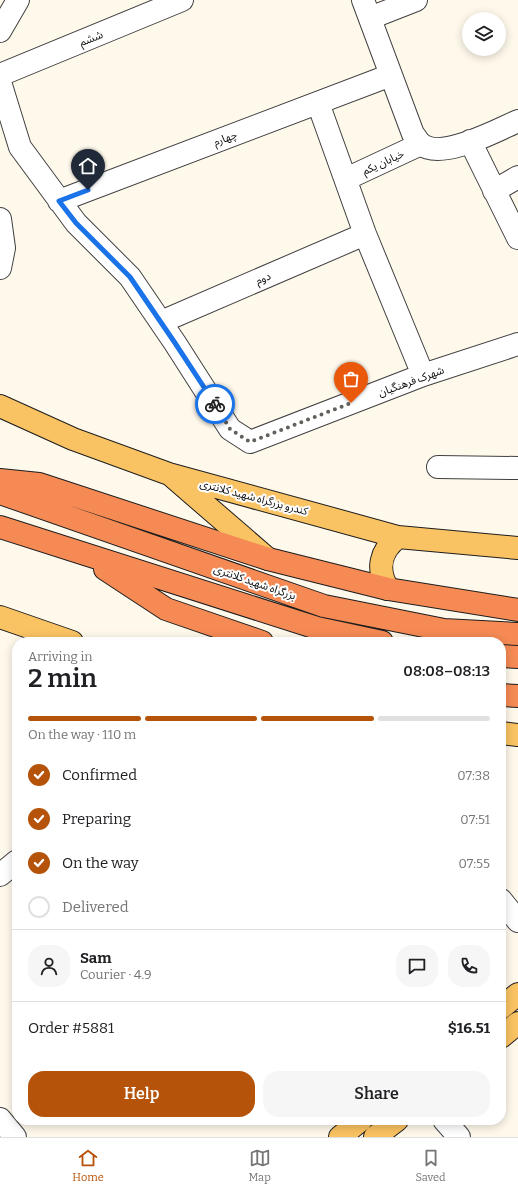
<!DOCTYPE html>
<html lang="en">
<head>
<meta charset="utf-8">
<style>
  body { margin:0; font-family:Bitter,"Noto Sans Arabic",serif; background:#f6f6f6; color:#202124; height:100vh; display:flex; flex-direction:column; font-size:15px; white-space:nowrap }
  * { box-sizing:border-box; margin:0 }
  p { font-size:13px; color:#757577 }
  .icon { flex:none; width:22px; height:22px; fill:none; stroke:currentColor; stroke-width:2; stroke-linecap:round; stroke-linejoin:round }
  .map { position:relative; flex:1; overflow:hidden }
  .details { position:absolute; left:12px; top:637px; width:494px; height:488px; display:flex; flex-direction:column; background:#fff; border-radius:16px; box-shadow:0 2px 10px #0003 }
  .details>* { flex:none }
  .tools { position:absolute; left:462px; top:12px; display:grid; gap:8px }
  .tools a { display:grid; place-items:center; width:44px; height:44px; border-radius:50%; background:#fff; box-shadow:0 2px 10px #0003; font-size:20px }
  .pin { position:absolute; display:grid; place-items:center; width:34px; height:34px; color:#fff; margin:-41px -17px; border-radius:50% 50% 50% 0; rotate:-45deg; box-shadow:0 0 4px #0007 }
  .pin .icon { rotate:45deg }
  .courier { position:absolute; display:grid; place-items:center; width:40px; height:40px; margin:-20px; border:3px solid #1a73e8; border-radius:50%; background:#fff; color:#222; box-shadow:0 1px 5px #0007 }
  .summary em { font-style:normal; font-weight:600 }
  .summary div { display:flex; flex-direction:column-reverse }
  .summary { display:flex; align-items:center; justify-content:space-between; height:68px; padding:0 16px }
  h1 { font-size:26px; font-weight:600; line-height:30px }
  .bar { display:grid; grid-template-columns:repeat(4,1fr); gap:6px 4px; align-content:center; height:48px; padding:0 16px }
  .bar i { height:5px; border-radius:3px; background:#e0e0e0 }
  .bar .on { background:#b45309 }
  .bar p { grid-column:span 4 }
  .line { display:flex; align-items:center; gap:10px; padding:0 16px; border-top:1px solid #e0e0e0 }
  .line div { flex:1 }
  .round { display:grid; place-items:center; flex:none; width:42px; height:42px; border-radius:16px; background:#f6f6f6 }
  ol { padding:0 16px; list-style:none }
  li { display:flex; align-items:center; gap:12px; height:44px }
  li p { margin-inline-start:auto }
  li .icon { padding:4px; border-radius:50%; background:#b45309; color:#fff; stroke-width:4 }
  li:last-child { color:#757577 }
  li i { width:22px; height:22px; border:2px solid #e0e0e0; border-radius:50% }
  .cta { display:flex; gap:8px; margin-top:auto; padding:8px 16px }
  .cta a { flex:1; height:46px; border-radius:16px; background:#b45309; color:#fff; font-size:16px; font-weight:600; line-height:46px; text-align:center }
  .cta a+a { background:#f6f6f6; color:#202124 }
  .menu { display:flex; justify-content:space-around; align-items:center; height:56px; border-top:1px solid #e0e0e0; background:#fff; font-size:11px; color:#757577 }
  .menu a { display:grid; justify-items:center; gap:2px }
  .menu .on { color:#b45309 }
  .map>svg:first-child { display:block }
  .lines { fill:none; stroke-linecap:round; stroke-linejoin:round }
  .minor-casing { stroke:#404040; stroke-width:24 }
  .major-casing { stroke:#1e1e1e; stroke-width:24 }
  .highway-casing { stroke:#1e1e1e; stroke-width:24 }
  .minor { stroke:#fff; stroke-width:22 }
  .major { stroke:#f9c262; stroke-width:22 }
  .highway { stroke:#f58a54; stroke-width:22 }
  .done { stroke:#62605b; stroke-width:4; stroke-dasharray:0 7.2 }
  .route { stroke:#1a73e8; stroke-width:5 }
  .labels { text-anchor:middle; stroke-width:4; stroke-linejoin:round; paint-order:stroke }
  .street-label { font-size:11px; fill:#0d0d0d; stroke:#fff }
</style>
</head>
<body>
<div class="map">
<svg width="518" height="1137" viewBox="0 0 518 1137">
  <rect width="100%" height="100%" fill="#fff9ec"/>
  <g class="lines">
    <defs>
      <path id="minor" d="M363,0l50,134c3,3 5,8 8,10 20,17 76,-14 97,-23
        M370,18l46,-18
        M0,31l18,-31
        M0,75l182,-75
        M0,82l20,65 56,76 54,54 45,66 55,86 20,13 173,-67 95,-31
        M318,103l47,131 58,141
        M470,141l48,97
        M346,179l75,-35
        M494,191l24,-14
        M59,201l332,-126
        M0,219l4,29 -4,20
        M161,322l204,-88
        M438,467l80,1
        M0,875l17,-14
        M501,900l17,21
        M0,1119l15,18
        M444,1120l15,17"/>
      <path id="major" d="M0,406l73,33 96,35 229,63 120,11
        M173,477l95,82
        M388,589c-12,-20 -8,-38 10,-52
        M0,617l72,25
        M501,733l17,2
        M501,1008l17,-14
        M501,1037l17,-14
        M340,1137l21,-17
        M375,1137l22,-17"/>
      <path id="highway" d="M0,480l39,4 229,75 120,30 130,21
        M0,493l324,113 120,24 74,4
        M0,527l317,101 65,14
        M105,569l61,40 96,33
        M501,656l17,1
        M501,695l17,1"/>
    </defs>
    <!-- minor casing -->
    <use href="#minor" class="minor-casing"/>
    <!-- major casing -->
    <use href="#major" class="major-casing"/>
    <!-- highway casing -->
    <use href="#highway" class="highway-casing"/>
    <!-- minor -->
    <use href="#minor" class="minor"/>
    <!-- major -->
    <use href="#major" class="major"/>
    <!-- highway -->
    <use href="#highway" class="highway"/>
  </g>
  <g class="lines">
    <!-- done -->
    <path class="done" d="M215,404l15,25 20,13 101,-39"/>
    <!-- route -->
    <path class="route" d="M88,190l-29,11 17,22 54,54 45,66 40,61"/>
  </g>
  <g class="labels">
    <!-- street labels -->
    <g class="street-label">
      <text transform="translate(91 38) rotate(-22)" y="4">ششم</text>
      <text transform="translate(225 138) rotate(-21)" y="4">چهارم</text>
      <text transform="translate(383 162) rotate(-25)" y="4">خیابان یکم</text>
      <text transform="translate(263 278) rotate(-23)" y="4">دوم</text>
      <text transform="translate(411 381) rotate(-20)" y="4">شهرک فرهنگیان</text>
      <text transform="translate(254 497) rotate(15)" y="4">کندرو بزرگراه شهید کلانتری</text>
      <text transform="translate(255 582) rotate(19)" y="4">بزرگراه شهید کلانتری</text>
    </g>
  </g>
</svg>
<div class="tools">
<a><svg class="icon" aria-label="layers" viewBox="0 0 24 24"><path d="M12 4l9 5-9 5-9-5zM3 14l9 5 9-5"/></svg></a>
</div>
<div class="pin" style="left:351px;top:403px;background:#ea580c"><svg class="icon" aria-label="bag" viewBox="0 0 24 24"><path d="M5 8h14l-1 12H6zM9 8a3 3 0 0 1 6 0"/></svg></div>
<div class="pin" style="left:88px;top:190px;background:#1f2937"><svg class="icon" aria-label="home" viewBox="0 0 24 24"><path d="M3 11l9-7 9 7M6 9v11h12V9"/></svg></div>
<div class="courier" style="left:215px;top:404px"><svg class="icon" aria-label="bike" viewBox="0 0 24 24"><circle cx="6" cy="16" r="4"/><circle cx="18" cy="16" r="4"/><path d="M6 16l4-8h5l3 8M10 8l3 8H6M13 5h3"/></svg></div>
<section class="details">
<div class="summary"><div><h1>2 min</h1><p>Arriving in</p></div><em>08:08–08:13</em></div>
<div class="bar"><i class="on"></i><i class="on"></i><i class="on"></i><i></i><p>On the way · 110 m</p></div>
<ol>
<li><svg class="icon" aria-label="check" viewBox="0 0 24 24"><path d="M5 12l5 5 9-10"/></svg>Confirmed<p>07:38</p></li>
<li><svg class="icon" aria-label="check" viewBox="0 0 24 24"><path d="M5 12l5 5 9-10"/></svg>Preparing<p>07:51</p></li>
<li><svg class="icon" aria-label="check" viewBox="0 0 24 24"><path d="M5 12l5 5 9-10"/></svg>On the way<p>07:55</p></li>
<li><i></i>Delivered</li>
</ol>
<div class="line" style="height:72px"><a class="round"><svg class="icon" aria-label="person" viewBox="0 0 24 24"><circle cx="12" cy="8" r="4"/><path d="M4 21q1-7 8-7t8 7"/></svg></a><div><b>Sam</b><p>Courier · 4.9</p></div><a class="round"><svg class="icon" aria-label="chat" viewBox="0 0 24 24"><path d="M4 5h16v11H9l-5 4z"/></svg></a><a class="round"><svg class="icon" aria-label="phone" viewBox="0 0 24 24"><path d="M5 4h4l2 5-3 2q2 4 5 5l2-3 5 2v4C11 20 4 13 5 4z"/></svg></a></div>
<div class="line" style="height:52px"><div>Order #5881</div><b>$16.51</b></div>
<div class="cta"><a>Help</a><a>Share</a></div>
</section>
</div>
<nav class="menu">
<a class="on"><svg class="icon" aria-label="home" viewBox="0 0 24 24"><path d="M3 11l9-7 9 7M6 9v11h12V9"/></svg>Home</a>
<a><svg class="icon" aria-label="map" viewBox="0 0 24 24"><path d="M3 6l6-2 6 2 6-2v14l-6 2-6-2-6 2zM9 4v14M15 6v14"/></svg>Map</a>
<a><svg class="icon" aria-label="saved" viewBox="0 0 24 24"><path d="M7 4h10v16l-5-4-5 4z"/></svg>Saved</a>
</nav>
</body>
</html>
